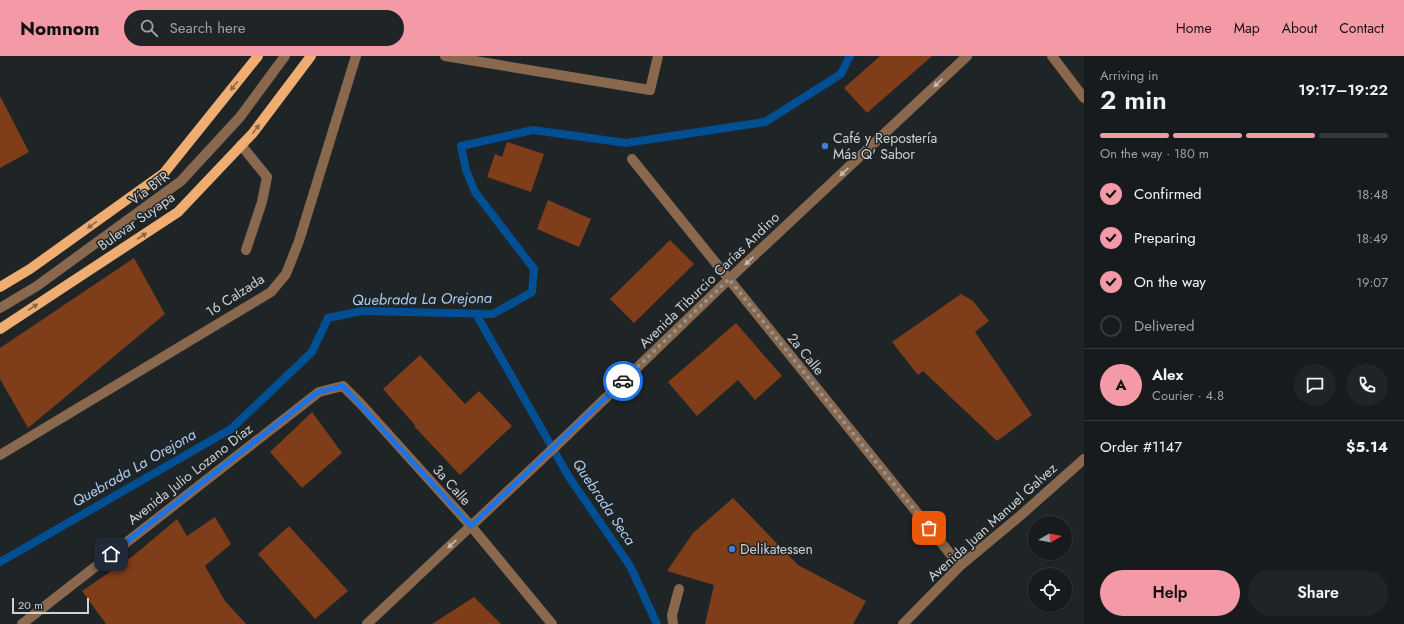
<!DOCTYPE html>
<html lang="en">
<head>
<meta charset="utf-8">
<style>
  body { margin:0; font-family:Jost,sans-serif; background:#202426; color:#f1f3f6; height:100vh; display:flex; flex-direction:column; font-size:15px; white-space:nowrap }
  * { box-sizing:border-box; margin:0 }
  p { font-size:13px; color:#9ea1a4 }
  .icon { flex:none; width:22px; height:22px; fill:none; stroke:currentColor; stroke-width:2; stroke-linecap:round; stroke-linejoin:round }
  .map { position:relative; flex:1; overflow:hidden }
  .details { display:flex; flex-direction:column; background:#171b1d; width:320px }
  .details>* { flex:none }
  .needle { width:26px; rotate:81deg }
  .fabs { position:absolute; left:1028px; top:460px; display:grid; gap:8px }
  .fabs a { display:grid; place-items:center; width:44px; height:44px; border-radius:50%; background:#171b1d; box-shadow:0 1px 3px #0004,0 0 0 1px #36393b; font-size:20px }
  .scale { position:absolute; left:12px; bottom:10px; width:77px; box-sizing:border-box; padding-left:4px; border:2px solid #cfd2d4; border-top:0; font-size:11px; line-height:14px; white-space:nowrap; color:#cfd2d4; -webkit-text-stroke:3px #1f2427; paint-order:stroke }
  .pin { position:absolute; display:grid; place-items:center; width:34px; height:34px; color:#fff; margin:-17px; border-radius:8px; box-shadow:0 2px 6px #0006 }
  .courier { position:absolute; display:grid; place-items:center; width:40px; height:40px; margin:-20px; border:3px solid #1a73e8; border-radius:50%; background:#fff; color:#222; box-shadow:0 1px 5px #0007 }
  .head em { font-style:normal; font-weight:600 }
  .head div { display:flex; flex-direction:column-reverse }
  .head { display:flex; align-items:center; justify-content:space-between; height:68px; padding:0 16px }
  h1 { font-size:26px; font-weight:600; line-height:30px }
  .bar { display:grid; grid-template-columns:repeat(4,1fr); gap:6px 4px; align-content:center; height:48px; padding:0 16px }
  .bar i { height:5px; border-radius:3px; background:#36393b }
  .bar .on { background:#f49aa7 }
  .bar p { grid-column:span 4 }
  .line { display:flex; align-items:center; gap:10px; padding:0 16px; border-top:1px solid #36393b }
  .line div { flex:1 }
  .round { display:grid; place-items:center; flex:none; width:42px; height:42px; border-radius:21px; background:#202426 }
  ol { padding:0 16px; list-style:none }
  li { display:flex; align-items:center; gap:12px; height:44px }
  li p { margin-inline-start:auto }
  li .icon { padding:4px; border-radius:50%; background:#f49aa7; color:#111; stroke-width:4 }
  li:last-child { color:#9ea1a4 }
  li i { width:22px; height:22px; border:2px solid #36393b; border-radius:50% }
  .primary-button { display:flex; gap:8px; margin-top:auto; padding:8px 16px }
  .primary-button a { flex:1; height:46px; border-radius:24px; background:#f49aa7; color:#111; font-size:16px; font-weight:600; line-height:46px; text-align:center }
  .primary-button a+a { background:#202426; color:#f1f3f6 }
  header { display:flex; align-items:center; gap:24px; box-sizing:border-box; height:56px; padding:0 20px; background:#f49aa7; color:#111 }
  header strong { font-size:19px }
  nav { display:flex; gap:22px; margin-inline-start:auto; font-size:14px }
  .search { width:280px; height:36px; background:#202426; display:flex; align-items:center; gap:10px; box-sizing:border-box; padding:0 14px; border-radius:22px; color:#9ea1a4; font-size:15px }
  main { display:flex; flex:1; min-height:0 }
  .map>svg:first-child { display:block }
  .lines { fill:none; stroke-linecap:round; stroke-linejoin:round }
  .stream { stroke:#004f93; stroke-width:8 }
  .building { fill:#7f3d1a }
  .minor { stroke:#89684d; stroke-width:10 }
  .major { stroke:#f0ad72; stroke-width:10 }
  .oneway { fill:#c1bdb9 }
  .oneway2 { fill:#88684c }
  .done { stroke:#919597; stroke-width:4; stroke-dasharray:0 7.2 }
  .route { stroke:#1a73e8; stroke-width:5 }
  .shop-dot { fill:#3f7fe0; stroke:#1f2427; stroke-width:1.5 }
  .labels { text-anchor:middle; stroke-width:3; stroke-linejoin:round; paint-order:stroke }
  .poi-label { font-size:14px; fill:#cfd2d4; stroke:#1f2427; text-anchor:start }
  .street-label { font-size:14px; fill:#cfd2d4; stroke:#1f2427 }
  .water-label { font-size:15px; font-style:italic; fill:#abcbf1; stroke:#1f2427 }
</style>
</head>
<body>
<header>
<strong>Nomnom</strong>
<div class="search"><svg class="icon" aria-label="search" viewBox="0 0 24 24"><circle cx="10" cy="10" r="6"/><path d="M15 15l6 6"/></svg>Search here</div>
<nav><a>Home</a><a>Map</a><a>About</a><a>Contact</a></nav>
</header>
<main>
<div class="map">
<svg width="1084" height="568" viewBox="0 0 1084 568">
  <rect width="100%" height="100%" fill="#1f2427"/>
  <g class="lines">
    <!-- stream -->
    <path class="stream" d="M476,258l93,163 61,89 27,58
      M0,506l231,-133 81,-77 16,-34 34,-7 131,3 39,-22 2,-23 -59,-77 -9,-22 -5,-24 72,-16 93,13 139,-21 76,-48 9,-18"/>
  </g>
  <!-- building -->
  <path class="building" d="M880,0h52l-65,57 -23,-25z
    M0,40l29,56 -29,16z
    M507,86l37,12 -13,38 -44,-15 8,-23 7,3z
    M548,144l43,19 -12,28 -42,-18z
    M670,184l24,24 -60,59 -24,-24z
    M134,202l31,56 -137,114 -28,-49v-31z
    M961,238l12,7 16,20 -14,11 57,83 -35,26 -74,-70 -5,4 -26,-33z
    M736,267l46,53 -27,24 -17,-20 -41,36 -29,-34z
    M420,299l45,49 14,-13 33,35 -52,49 -46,-49 1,-1 -32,-36z
    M312,356l30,41 -40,35 -32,-36z
    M733,442l65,67 68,36 -13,23h-148l9,-39 -47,-14 26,-38z
    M215,461l16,27 -26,22 20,35 21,23h-140l-24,-33 51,-35 44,-37 10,17z
    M289,470l59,65 -33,28 -57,-65z
    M474,541l27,27h-69z"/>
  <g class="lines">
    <!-- minor -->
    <path class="minor" d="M445,0l205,34 8,-34
      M1052,0l32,42
      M241,89l26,32 -5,25 -16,48
      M632,103l328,407
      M0,252l37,-22 144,-105 59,-64 45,-61
      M0,399l271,-163 15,-18 13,-33 57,-185
      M22,568l297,-232 24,-6 18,18 110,122 81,98
      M367,568l193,-182 169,-163 238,-223
      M673,568l-1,-9 7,-26
      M903,568l57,-58 61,-51 63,-56"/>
    <!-- major -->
    <path class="major" d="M0,231l30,-18 134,-96 94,-117
      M0,273l178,-117 75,-79 58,-77"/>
  </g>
  <!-- one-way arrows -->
  <defs><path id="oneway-solid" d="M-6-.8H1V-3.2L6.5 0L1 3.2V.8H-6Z"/></defs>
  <g class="oneway">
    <use href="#oneway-solid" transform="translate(938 27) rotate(137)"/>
    <use href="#oneway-solid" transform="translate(844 116) rotate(137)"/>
    <use href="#oneway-solid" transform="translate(749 205) rotate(137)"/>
    <use href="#oneway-solid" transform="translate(452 488) rotate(137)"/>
  </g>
  <g class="oneway2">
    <use href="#oneway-solid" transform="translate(234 30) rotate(129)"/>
    <use href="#oneway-solid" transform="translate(256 73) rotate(-52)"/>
    <use href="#oneway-solid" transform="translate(92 169) rotate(144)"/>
    <use href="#oneway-solid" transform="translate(142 180) rotate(-33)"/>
    <use href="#oneway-solid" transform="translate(33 251) rotate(-33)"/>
  </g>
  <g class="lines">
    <!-- done -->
    <path class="done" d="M623,325l106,-102 200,249"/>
    <!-- route -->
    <path class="route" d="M111,498l207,-162 25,-6 128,140 152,-145"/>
  </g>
  <!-- markers -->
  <g class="shop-dot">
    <circle cx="825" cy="90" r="4"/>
    <circle cx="732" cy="493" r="4"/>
  </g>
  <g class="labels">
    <!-- poi labels -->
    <g class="poi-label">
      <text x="833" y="87">Café y Repostería<tspan x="833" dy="16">Más Q' Sabor</tspan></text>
      <text x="740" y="498">Delikatessen</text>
    </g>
    <!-- street labels -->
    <g class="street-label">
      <text transform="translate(149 132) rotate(-37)" y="5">Vía BTR</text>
      <text transform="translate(136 165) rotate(-35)" y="5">Bulevar Suyapa</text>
      <text transform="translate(709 224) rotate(-44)" y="5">Avenida Tiburcio Carías Andino</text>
      <text transform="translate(235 239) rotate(-33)" y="5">16 Calzada</text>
      <text transform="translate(806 298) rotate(51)" y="5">2a Calle</text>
      <text transform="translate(190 418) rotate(-38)" y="5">Avenida Julio Lozano Díaz</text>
      <text transform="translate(452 429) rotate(48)" y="5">3a Calle</text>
      <text transform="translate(992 466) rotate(-42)" y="5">Avenida Juan Manuel Galvez</text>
    </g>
    <!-- water labels -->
    <g class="water-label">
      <text transform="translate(422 243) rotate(-1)" y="5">Quebrada La Orejona</text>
      <text transform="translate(134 412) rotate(-30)" y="5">Quebrada La Orejona</text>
      <text transform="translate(604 446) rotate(56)" y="5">Quebrada Seca</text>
    </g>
  </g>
</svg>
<div class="fabs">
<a><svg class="needle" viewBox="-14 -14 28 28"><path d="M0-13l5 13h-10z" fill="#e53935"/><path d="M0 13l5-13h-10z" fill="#9ea1a4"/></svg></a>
<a><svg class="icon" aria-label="locate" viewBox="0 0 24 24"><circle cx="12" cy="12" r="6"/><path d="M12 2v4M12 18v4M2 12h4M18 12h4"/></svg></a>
</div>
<div class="scale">20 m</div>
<div class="pin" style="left:929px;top:472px;background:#ea580c"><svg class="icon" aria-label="bag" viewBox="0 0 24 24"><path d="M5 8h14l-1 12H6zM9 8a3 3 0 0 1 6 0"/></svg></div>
<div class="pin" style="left:111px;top:498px;background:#1f2937"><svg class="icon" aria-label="home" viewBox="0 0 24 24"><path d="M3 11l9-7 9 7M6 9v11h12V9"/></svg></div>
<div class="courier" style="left:623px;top:325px"><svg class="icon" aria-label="car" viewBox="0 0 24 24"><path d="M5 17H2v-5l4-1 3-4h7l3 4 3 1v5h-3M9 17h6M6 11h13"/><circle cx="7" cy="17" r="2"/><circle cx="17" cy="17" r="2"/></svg></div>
</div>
<section class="details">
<div class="head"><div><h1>2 min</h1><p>Arriving in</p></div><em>19:17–19:22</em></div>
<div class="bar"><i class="on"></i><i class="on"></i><i class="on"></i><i></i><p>On the way · 180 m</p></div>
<ol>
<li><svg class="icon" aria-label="check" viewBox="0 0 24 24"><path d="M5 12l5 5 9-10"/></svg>Confirmed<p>18:48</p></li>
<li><svg class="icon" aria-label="check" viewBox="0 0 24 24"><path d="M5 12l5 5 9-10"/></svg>Preparing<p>18:49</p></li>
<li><svg class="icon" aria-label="check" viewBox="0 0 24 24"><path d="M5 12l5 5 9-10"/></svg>On the way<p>19:07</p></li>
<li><i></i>Delivered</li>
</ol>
<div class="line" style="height:72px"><b class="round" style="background:#f49aa7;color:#111">A</b><div><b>Alex</b><p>Courier · 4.8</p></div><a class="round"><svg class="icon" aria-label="chat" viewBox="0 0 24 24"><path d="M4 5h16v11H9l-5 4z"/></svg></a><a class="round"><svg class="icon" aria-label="phone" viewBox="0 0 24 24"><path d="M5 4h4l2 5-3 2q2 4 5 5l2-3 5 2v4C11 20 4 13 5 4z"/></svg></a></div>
<div class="line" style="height:52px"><div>Order #1147</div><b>$5.14</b></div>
<div class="primary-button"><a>Help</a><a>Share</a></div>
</section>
</main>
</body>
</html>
